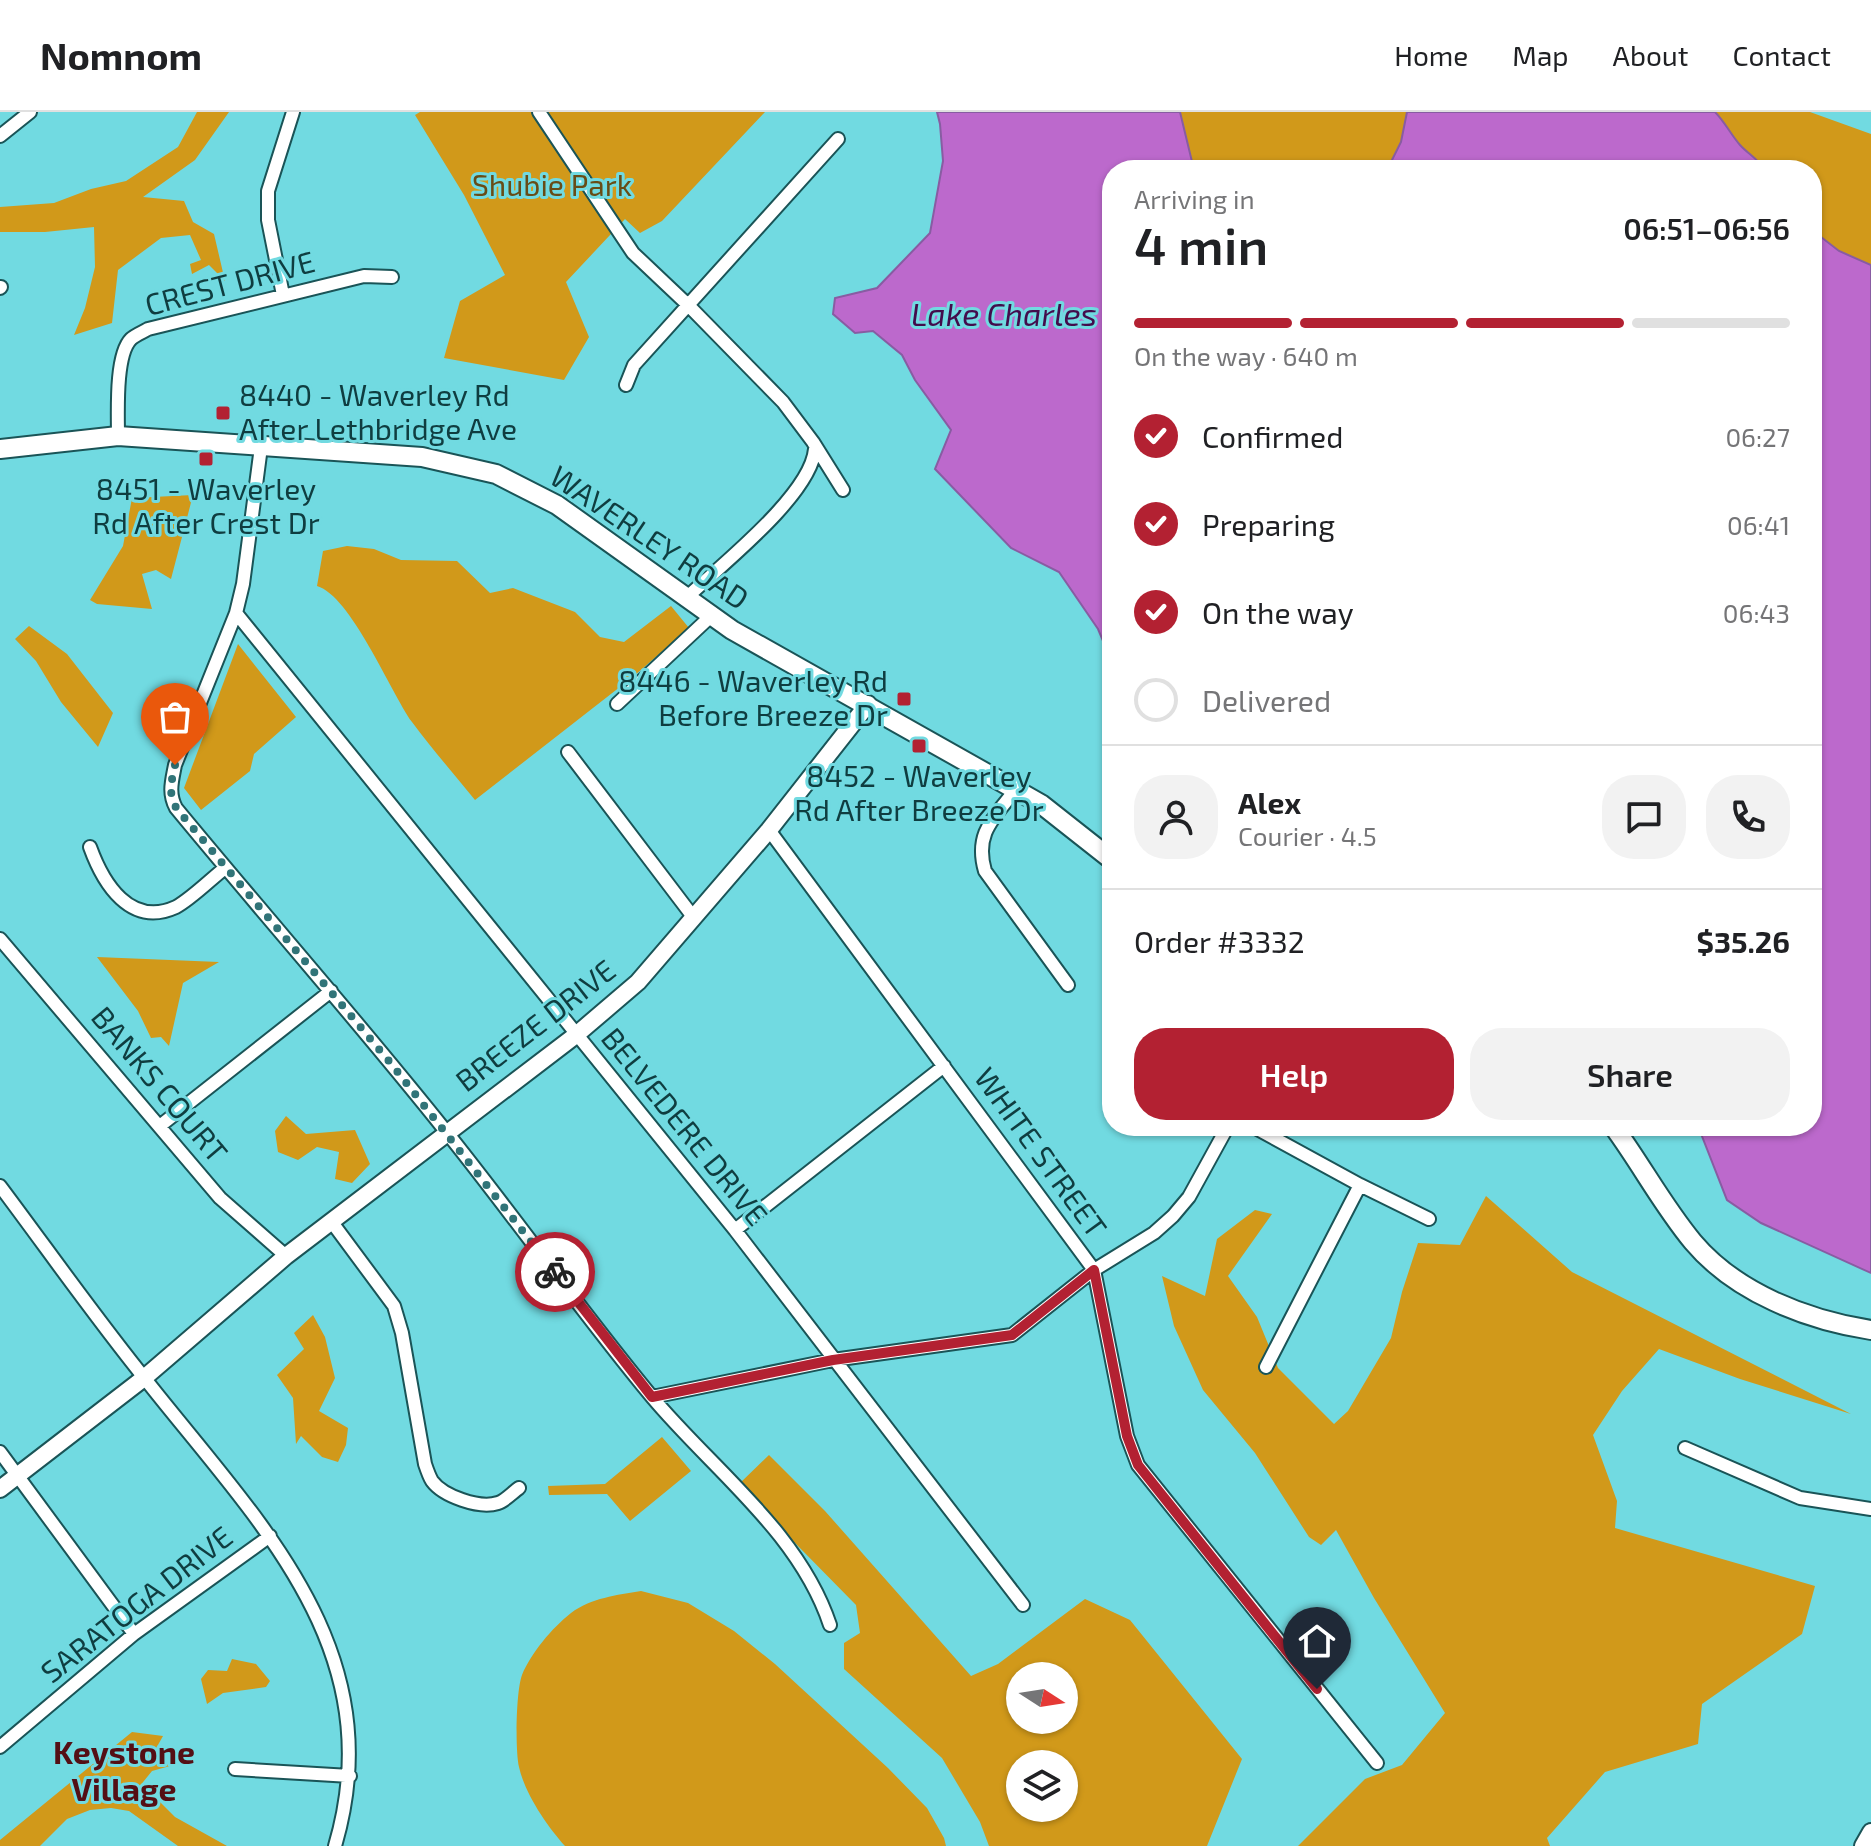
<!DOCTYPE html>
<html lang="en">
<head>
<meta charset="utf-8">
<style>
  body { margin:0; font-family:"Exo 2",sans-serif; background:#f2f2f2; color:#202124; height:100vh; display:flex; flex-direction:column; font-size:30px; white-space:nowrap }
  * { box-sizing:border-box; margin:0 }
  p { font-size:26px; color:#757577 }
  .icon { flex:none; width:44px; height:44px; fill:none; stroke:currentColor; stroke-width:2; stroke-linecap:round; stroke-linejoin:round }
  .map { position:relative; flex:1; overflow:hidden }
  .drawer { position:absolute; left:1102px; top:48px; width:720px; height:976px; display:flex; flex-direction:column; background:#fff; border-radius:32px; box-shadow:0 2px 6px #0004 }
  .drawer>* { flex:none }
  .needle { width:52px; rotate:102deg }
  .tools { position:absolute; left:1006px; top:1550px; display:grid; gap:16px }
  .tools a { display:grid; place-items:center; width:72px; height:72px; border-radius:50%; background:#fff; box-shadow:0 2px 6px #0004; font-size:40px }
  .pin { position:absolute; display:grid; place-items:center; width:68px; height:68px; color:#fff; margin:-82px -34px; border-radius:50% 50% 50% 0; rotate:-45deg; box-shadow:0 0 8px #0007 }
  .pin .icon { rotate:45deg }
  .courier { position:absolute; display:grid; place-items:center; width:80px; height:80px; margin:-40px; border:6px solid #b32132; border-radius:50%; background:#fff; color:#222; box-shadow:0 2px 10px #0007 }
  .headline em { font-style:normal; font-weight:600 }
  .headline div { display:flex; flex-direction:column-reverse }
  .headline { display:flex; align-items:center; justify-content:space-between; height:136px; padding:0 32px }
  h1 { font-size:52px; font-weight:600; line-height:60px }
  .bar { display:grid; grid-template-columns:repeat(4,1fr); gap:12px 8px; align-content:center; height:96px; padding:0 32px }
  .bar i { height:10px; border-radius:6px; background:#e0e0e0 }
  .bar .selected { background:#b32132 }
  .bar p { grid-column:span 4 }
  .line { display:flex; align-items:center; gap:20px; padding:0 32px; border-top:2px solid #e0e0e0 }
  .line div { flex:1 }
  .round { display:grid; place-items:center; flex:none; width:84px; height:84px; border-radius:32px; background:#f2f2f2 }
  ol { padding:0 32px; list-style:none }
  li { display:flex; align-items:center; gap:24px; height:88px }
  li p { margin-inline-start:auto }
  li .icon { padding:8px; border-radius:50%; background:#b32132; color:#fff; stroke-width:4 }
  li:last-child { color:#757577 }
  li i { width:44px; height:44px; border:4px solid #e0e0e0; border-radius:50% }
  .action { display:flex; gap:16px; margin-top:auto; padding:16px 32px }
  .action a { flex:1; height:92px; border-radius:32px; background:#b32132; color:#fff; font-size:32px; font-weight:600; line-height:92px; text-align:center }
  .action a+a { background:#f2f2f2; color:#202124 }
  header { display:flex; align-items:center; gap:48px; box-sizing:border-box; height:112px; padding:0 40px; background:#fff; border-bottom:2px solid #e0e0e0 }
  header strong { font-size:38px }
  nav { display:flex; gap:44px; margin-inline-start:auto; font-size:28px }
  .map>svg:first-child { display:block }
  .green { fill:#d1991a; fill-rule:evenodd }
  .water { fill:#bc69cc; stroke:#885ca2; stroke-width:2 }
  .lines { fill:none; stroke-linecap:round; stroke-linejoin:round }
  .minor-casing { stroke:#1a5457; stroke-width:16 }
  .tertiary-casing { stroke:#1a5457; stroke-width:20 }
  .secondary-casing { stroke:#1a5457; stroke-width:22 }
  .minor { stroke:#fff; stroke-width:12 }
  .tertiary { stroke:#fff; stroke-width:16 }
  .secondary { stroke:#fff; stroke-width:18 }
  .done { stroke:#317478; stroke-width:8; stroke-dasharray:0 14.4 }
  .route { stroke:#b32132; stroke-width:10 }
  .poi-dot { fill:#b32132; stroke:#71dae1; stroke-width:3 }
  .labels { text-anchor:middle; stroke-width:6; stroke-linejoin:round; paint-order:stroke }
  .park-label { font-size:30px; fill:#684c16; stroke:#71dae1 }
  .street-label { font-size:30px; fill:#0f3d40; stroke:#71dae1 }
  .poi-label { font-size:30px; fill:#0f3d40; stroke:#71dae1 }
  .water-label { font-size:32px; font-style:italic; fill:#430c4c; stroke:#71dae1 }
  .neighbourhood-label { font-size:32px; font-weight:bold; fill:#540f15; stroke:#71dae1 }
</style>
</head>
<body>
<header>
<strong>Nomnom</strong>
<nav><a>Home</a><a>Map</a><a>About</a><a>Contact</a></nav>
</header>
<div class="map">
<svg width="1871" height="1734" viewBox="0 0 1871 1734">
  <rect width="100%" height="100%" fill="#71dae1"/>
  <!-- green -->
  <path class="green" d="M197,0h32l-34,48 -52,37 41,4 9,21 21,12 11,47 -16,-16 -17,9 -2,-10 11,-4 -11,-25 -29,3 -43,32 -6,53 -38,12 11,-27 10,-41 -1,-40 -49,5h-45v-25l54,-4 37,-14 35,-8 52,-34z
    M420,0h345l-103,109 -22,12 -15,-14 -59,63 23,55 -25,43 -120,-22 16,-57 45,-26 -41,-80 -49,-80z
    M1180,0h227l-6,30 -14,28h-193z
    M1715,0h95l61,22v131l-32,-14 -27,-21v-60h-48c-6,-12 -15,-15 -24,-25 -9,-10 -15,-23 -25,-33z
    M193,383l-22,84 -15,-9 -14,4 10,35 -55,-5 -7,-4 33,-54 9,-48z
    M347,434l27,3 27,11 56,1 33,32 23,-5 62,24 25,25 24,5 47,-36 18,22 -55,48 -159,124c-21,-26 -43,-51 -63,-78 -22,-31 -61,-126 -95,-136l6,-35z
    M29,514l38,28 46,59 -15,34 -37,-45 -25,-41 -21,-22z
    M238,532l58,73 -42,37 -4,17 -49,39 -17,-22z
    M97,845l122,5 -36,21 -14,63 -8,-9 -10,1 -13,-27z
    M286,1004l20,18 49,-4 15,34 -18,19 -17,-4 4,-27 -22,-5 -19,13 -20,-8 -3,-21z
    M1486,1084l86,76 279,142 -111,-35 -81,-30 -37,42 -29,44 24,66 -2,27 200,58 -13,48 -100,70 -4,40 -93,28 -58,66 3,8h-252l67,-67 37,-14 43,-52 -71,-115 -38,-68 -15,15 -12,-8 -54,-84 -52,-63 -29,-64 -12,-50 43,20 12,-57 38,-29 17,4 -44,62 29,41 21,51 56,56 14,-13 43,-73 11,-46 16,-49 42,2z
    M313,1203l12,22 10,41 -16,33 29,17 -2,17 -8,17 -16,-5 -21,-21 -5,8 -3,-46 -16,-23 27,-26 -10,-16z
    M662,1325l29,34 -61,50 -23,-27 -58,1 -1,-9 57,-2z
    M769,1343l56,56 146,165 27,-12 87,-65 45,21 112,139 -35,87h-218l-9,-24 -38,-64 -98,-89v-26l16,-10 -4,-28 -118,-120zM1020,1564h44v44h-44zM1020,1652h44v44h-44z
    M641,1479l47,12 46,28 41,33 113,104 39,40 17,30 2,8h-381c-18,-20 -40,-52 -46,-79 -4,-17 -3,-76 3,-92 9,-22 30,-47 49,-62 20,-15 46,-18 70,-22z
    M232,1547l24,5 14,17 -4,6 -43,6 -16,11 -6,-25 7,-9 19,1z
    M132,1620l31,4 -9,16 16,14 -18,5 -21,26 22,-2 22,22 52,29h-49l-49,-35 -18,-3 -21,2 -23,9 -27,27h-40v-6z"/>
  <!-- water -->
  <path class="water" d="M937,0h243l14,58h-82v492l-14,-33 -39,-57 -48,-24 -76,-79 16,-39 -36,-50 -13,-25 -29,-24 -18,2 -22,-19 2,-16 42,-10 53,-55 13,-72 -3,-37z
    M1407,0h308c10,10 16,23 25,33 9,10 18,13 24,25h-377l14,-28z
    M1812,118l27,21 32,14v1008l-110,-50 -34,-23 -29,-74h114z"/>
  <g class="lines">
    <defs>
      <path id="minor" d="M539,0l94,141 55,52 95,97 30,40 30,48
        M0,24l30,-24
        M0,176l1,-1
        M283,183l-15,-75v-29l25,-79
        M626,273l8,-20 204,-226
        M118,324c0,-23 -3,-81 13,-97 4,-4 12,-7 17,-10l216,-53 28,1
        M261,335l-18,137 -7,29 -61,152c-3,16 -7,28 1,43 89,108 181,212 268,321 71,88 136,181 208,268 61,73 147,135 178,228
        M685,487c35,-33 126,-104 130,-150
        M236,501l499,617 288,375
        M617,592l94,-88
        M568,640l126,166
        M1016,677c-22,29 -42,44 -31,82l83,114
        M769,718l325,440 33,166 11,29 239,298
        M90,735c13,36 40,81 86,60 15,-8 35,-28 49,-39
        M0,827l220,259 66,58
        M161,1013l170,-134
        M1252,1014l108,59 69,34
        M0,1074c48,64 95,131 146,194 111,141 247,269 189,466
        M331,1109l63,85 8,27 23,131c2,6 4,12 7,17 11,15 47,28 66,22 7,-2 15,-11 21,-15
        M735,1118l209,-164
        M1266,1255l94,-182
        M652,1285l181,-37 179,-25 82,-65 60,-37 19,-17 16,-19 39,-71
        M1685,1336l115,50 71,11
        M0,1340l134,182
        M0,1635l134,-113 136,-98
        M235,1657l115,7"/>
      <path id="tertiary" d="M0,1377l144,-111 142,-122 290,-221 62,-53 131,-152 99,-126
        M1863,1734l8,-14"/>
      <path id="secondary" d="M0,337l118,-13 304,21 74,17 61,31 175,125 309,174 71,56
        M1613,1014c28,38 50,80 80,116 43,51 114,78 178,88"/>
    </defs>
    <!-- minor casing -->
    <use href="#minor" class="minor-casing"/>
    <!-- tertiary casing -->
    <use href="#tertiary" class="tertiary-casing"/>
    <!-- secondary casing -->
    <use href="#secondary" class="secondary-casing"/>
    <!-- minor -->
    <use href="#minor" class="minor"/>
    <!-- tertiary -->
    <use href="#tertiary" class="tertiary"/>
    <!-- secondary -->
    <use href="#secondary" class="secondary"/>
  </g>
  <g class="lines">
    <!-- done -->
    <path class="done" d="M175,653l-5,24 6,19 213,253 166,211"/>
    <!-- route -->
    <path class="route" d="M555,1160l97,125 181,-37 179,-25 82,-65 33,166 11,29 179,224"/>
  </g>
  <!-- markers -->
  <g class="poi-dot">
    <rect x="215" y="293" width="16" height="16" rx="4"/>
    <rect x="198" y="339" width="16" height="16" rx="4"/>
    <rect x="896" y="579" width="16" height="16" rx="4"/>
    <rect x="911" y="626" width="16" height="16" rx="4"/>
  </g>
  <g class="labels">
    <!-- park labels -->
    <g class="park-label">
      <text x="552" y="84">Shubie Park</text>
    </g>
    <!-- street labels -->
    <g class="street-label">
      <text transform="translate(230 172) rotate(-15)" y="10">CREST DRIVE</text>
      <text transform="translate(649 426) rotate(34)" y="10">WAVERLEY ROAD</text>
      <text transform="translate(536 914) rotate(-38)" y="10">BREEZE DRIVE</text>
      <text transform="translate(159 973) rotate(50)" y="10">BANKS COURT</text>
      <text transform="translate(684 1015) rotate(51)" y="10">BELVEDERE DRIVE</text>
      <text transform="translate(1040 1041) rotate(54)" y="10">WHITE STREET</text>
      <text transform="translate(137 1493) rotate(-38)" y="10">SARATOGA DRIVE</text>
    </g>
    <!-- poi labels -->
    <g class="poi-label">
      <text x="239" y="294" text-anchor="start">8440 - Waverley Rd<tspan x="239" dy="34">After Lethbridge Ave</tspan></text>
      <text x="206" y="388">8451 - Waverley<tspan x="206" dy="34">Rd After Crest Dr</tspan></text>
      <text x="888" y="580" text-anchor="end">8446 - Waverley Rd<tspan x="888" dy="34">Before Breeze Dr</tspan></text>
      <text x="919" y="675">8452 - Waverley<tspan x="919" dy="34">Rd After Breeze Dr</tspan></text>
    </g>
    <!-- water labels -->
    <g class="water-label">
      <text x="1004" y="214">Lake Charles</text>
    </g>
    <!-- neighbourhood labels -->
    <g class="neighbourhood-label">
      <text x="124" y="1652">Keystone<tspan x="124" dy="37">Village</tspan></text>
    </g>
  </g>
</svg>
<div class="tools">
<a><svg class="needle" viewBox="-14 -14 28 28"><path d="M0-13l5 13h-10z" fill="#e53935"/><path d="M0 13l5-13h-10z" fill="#757577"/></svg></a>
<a><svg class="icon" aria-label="layers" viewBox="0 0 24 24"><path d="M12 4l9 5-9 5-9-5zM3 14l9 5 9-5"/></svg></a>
</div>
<div class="pin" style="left:175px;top:653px;background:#ea580c"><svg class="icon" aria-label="bag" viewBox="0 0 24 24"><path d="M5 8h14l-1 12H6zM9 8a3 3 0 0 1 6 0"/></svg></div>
<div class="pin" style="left:1317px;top:1577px;background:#1f2937"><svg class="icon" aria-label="home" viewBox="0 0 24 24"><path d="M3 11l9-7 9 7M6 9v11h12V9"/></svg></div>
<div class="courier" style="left:555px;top:1160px"><svg class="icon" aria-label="bike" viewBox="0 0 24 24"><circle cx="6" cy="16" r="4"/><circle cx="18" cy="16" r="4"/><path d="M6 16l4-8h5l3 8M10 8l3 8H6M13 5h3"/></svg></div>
<section class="drawer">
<div class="headline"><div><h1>4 min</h1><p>Arriving in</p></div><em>06:51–06:56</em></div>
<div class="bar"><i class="selected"></i><i class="selected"></i><i class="selected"></i><i></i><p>On the way · 640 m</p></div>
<ol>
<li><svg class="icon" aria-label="check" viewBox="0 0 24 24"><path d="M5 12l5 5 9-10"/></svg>Confirmed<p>06:27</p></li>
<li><svg class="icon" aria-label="check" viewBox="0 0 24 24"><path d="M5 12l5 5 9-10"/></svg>Preparing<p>06:41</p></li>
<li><svg class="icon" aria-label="check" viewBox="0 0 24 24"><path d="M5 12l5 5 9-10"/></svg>On the way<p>06:43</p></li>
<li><i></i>Delivered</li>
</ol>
<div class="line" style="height:144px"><a class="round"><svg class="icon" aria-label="person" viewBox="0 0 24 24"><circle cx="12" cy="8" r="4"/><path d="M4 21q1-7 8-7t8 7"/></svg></a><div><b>Alex</b><p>Courier · 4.5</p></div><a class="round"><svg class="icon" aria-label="chat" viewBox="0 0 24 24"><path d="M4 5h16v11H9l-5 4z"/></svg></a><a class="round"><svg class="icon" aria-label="phone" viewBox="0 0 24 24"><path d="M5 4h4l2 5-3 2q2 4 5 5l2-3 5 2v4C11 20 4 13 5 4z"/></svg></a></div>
<div class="line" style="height:104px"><div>Order #3332</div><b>$35.26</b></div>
<div class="action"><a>Help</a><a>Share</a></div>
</section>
</div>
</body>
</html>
